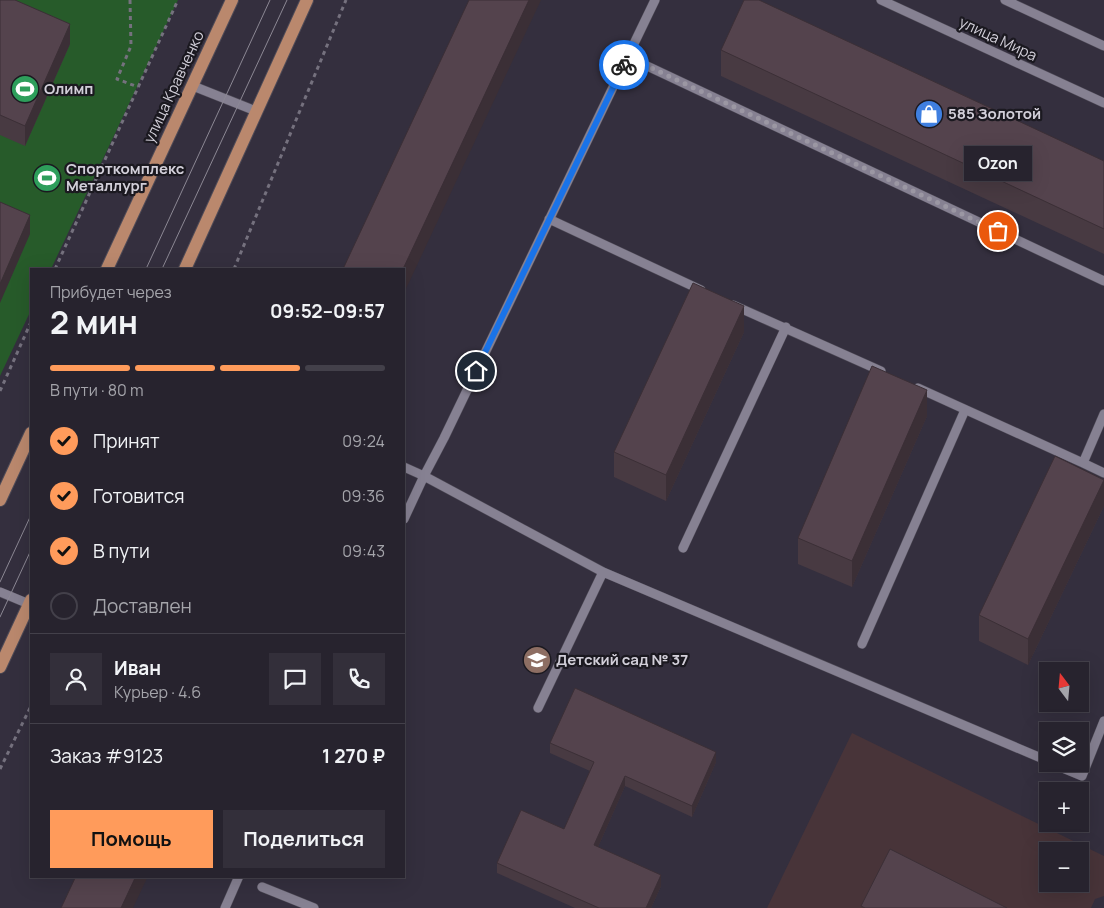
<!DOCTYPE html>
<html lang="ru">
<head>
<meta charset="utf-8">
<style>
  body { margin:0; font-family:Manrope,sans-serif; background:#332f3a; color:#f1f3f6; height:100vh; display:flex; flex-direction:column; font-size:19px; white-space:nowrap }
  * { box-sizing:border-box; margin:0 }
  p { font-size:16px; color:#a4a4aa }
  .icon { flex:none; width:28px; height:28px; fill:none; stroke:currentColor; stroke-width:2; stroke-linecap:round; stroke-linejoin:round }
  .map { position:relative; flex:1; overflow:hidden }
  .side { position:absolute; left:30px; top:268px; width:375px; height:610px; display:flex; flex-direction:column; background:#27232e; border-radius:0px; box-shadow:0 5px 20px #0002,0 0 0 1px #43404a }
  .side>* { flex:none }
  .needle { width:32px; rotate:344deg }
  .buttons { position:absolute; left:1039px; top:662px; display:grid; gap:10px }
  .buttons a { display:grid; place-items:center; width:50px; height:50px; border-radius:0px; background:#27232e; box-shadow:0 5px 20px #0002,0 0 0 1px #43404a; font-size:25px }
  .pin { position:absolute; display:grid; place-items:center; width:42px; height:42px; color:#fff; margin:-21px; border:2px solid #fff; border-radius:50%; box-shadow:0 1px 5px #0007 }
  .courier { position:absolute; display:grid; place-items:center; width:50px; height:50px; margin:-25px; border:4px solid #1a73e8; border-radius:50%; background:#fff; color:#222; box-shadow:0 1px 6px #0007 }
  .bubble { position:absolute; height:35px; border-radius:0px; background:#27232e; box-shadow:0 5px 20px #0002,0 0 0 1px #43404a; font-size:16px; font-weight:700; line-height:35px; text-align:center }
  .head em { font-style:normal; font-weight:700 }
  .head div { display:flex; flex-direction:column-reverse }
  .head { display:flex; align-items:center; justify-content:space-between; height:85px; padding:0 20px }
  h1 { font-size:32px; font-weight:700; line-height:38px }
  .bar { display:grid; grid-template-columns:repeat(4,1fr); gap:8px 5px; align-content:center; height:60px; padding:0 20px }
  .bar i { height:6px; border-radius:4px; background:#43404a }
  .bar .active { background:#ff9b5b }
  .bar p { grid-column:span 4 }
  .line { display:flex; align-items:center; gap:12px; padding:0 20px; border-top:1px solid #43404a }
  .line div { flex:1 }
  .round { display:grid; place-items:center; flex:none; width:52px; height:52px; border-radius:0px; background:#332f3a }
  ol { padding:0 20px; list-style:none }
  li { display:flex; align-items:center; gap:15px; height:55px }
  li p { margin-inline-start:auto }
  li .icon { padding:5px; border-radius:50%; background:#ff9b5b; color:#111; stroke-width:4 }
  li:last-child { color:#a4a4aa }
  li i { width:28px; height:28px; border:2px solid #43404a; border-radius:50% }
  .primary-button { display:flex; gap:10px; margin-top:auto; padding:10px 20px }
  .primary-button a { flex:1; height:58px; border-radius:0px; background:#ff9b5b; color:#111; font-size:20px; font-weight:700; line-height:58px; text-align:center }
  .primary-button a+a { background:#332f3a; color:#f1f3f6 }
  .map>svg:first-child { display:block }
  .medical { fill:#483439; fill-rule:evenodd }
  .green { fill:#275b2a }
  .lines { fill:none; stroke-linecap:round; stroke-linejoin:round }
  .minor-casing { stroke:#4f4b57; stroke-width:10 }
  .major-casing { stroke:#4f4b57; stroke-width:14 }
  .path { stroke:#75717e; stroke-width:3; stroke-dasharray:4 4; stroke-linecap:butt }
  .minor { stroke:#868192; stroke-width:9 }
  .major { stroke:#ba886d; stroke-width:12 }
  .tram { stroke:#8c8894; stroke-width:1 }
  .wall { fill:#483a42 }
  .shaded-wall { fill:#3b2f36 }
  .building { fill:#54434d; stroke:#3b2f36 }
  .done { stroke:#9b97a3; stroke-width:5; stroke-dasharray:0 9 }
  .route { stroke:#1a73e8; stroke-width:6 }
  .labels { text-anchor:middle; stroke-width:4.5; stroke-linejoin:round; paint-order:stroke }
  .street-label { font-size:15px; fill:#d2cfd9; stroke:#1b1920 }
  .poi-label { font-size:15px; font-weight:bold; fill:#d2cfd9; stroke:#1b1920; text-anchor:start }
</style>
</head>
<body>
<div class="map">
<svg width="1104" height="908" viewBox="0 0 1104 908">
  <rect width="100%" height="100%" fill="#342f3e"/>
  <!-- medical -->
  <path class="medical" d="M852,733l252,123v40l-9,3 -4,9h-324zM1048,851h32v33h-32z"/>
  <!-- green -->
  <path class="green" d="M0,0h178l-127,269h-20v41l-31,66z"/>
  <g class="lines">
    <defs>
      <path id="minor" d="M881,0l223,103
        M1005,0l99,46
        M628,57l476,224
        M193,86l63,25
        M549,219l152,71
        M733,305l148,66
        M918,388l165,75
        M1104,414l-21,49 21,10
        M404,467l20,9 179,96 445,189
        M404,519l20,-43 20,-38 211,-438
        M683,548l103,-221
        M0,592l29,12
        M862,644l103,-234
        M538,708l65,-136
        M1053,764l29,12 22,-55
        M262,887l52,21
        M225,908l14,-32"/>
      <path id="major" d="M107,269l125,-269
        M185,269l122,-269
        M0,500l31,-67
        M0,667l31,-67"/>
    </defs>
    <!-- minor casing -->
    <use href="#minor" class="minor-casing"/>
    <!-- major casing -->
    <use href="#major" class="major-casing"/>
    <!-- path -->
    <path class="path" d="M130,0l1,46 -14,33 21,8
      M55,269l123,-269
      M234,269l112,-269
      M0,391l31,-69
      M0,769l31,-63"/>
    <!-- minor -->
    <use href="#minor" class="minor"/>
    <!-- major -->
    <use href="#major" class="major"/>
    <!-- tram -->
    <path class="tram" d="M146,269l124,-269
      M162,269l125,-269
      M0,582l31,-67
      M0,617l31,-67"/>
  </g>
  <!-- wall -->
  <path class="wall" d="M0,0l70,44 -45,102 -25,-11z
    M721,50l383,111v93l-383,-178z
    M744,332l-78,169 -52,-24v-25z
    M927,416l-75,171 -54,-23v-26z
    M1104,479v27l-76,159 -49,-24v-26z
    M550,743l166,19 -24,55 -67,-31 -27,61 63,39 -10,22h-76l-78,-35v-10l67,-34 26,-58 -40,-18z"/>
  <!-- shaded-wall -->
  <path class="shaded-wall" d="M529,0h12l-137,293 -1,-24z
    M70,24v20l-45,102v-20z
    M30,215v19l-30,69v-19z
    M744,306v26l-78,169v-26z
    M927,390v26l-75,171v-26z
    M1104,480v26l-76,159v-26z
    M716,752v10l-24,55v-11z
    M625,776v10l-31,70v-11z
    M661,875v11l-10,22h-5z
    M136,876h12l-15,32h-12z"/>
  <!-- building -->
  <path class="building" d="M0,0h15l55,24 -45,102 -25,-11z
    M469,0h60l-126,269h-60z
    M744,0h15l345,161v68l-383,-179z
    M0,202l30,13 -30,69z
    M693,283l51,23 -78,169 -52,-23z
    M872,366l55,24 -75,171 -54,-23z
    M1055,456l49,24 -76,159 -49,-24z
    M575,688l141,64 -24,54 -67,-30 -31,69 67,30 -15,33h-47l-102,-45 24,-53 43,19 30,-67 -44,-19z
    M890,849l117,59h-142l-4,-2z
    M76,876h60l-15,32h-60z"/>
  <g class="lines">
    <!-- done -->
    <path class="done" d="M624,65l4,-8 370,174"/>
    <!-- route -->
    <path class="route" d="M476,371l148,-306"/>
  </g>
  <!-- icons -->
  <defs>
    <symbol id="stadium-disc" viewBox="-11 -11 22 22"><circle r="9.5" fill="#2e9e5b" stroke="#1b1920"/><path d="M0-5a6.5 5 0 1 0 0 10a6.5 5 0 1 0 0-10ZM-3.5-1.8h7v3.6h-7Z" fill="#fff"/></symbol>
    <symbol id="shop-disc" viewBox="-11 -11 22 22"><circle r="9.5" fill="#3f7fe0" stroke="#1b1920"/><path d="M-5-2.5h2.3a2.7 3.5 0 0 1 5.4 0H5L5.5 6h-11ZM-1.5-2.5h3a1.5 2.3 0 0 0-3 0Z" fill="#fff"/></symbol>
    <symbol id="school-disc" viewBox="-11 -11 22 22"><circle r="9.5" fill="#8d6e63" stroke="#1b1920"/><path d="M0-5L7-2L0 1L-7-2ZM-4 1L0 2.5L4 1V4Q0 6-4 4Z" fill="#fff"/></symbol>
  </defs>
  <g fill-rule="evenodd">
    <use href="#stadium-disc" x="9" y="73" width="32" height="32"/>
    <use href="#shop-disc" x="913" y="98" width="32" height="32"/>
    <use href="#stadium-disc" x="31" y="162" width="32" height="32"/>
    <use href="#school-disc" x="521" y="644" width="32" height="32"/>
  </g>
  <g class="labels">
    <!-- street labels -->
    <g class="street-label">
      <text transform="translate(998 39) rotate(25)" y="5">улица Мира</text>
      <text transform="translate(174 87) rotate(-65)" y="5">улица Кравченко</text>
    </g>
    <!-- poi labels -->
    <g class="poi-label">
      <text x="44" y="94">Олимп</text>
      <text x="948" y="119">585 Золотой</text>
      <text x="66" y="174">Спорткомплекс<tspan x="66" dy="17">Металлург</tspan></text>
      <text x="556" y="665">Детский сад № 37</text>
    </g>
  </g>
</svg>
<div class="buttons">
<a><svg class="needle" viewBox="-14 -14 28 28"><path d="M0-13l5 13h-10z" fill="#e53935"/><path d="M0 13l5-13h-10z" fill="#a4a4aa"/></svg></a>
<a><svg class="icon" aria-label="layers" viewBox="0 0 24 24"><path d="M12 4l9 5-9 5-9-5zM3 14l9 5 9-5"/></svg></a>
<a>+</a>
<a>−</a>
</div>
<div class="pin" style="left:998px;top:231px;background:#ea580c"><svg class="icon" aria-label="bag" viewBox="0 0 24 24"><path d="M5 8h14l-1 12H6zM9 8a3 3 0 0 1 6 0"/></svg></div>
<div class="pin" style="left:476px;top:371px;background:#1f2937"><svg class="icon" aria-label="home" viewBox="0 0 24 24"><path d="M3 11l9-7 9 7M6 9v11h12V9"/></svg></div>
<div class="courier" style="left:624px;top:65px"><svg class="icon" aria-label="bike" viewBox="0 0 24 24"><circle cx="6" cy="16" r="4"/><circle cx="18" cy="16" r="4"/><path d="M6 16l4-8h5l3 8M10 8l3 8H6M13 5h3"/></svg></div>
<div class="bubble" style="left:964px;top:146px;width:68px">Ozon</div>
<section class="side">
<div class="head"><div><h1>2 мин</h1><p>Прибудет через</p></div><em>09:52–09:57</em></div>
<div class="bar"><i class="active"></i><i class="active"></i><i class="active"></i><i></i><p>В пути · 80 m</p></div>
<ol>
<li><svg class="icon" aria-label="check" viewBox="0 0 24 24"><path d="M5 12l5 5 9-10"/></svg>Принят<p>09:24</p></li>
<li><svg class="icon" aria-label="check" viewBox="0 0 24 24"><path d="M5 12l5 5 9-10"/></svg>Готовится<p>09:36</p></li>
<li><svg class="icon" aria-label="check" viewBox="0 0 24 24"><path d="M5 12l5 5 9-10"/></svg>В пути<p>09:43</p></li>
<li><i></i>Доставлен</li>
</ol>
<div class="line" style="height:90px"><a class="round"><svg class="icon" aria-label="person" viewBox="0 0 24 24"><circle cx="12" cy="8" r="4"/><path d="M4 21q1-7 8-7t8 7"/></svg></a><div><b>Иван</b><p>Курьер · 4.6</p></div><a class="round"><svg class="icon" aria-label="chat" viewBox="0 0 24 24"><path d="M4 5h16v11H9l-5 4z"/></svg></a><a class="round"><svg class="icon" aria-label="phone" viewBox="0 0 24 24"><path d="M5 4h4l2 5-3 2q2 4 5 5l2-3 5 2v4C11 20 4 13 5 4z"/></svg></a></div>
<div class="line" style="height:65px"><div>Заказ #9123</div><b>1 270 ₽</b></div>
<div class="primary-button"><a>Помощь</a><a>Поделиться</a></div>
</section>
</div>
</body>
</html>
